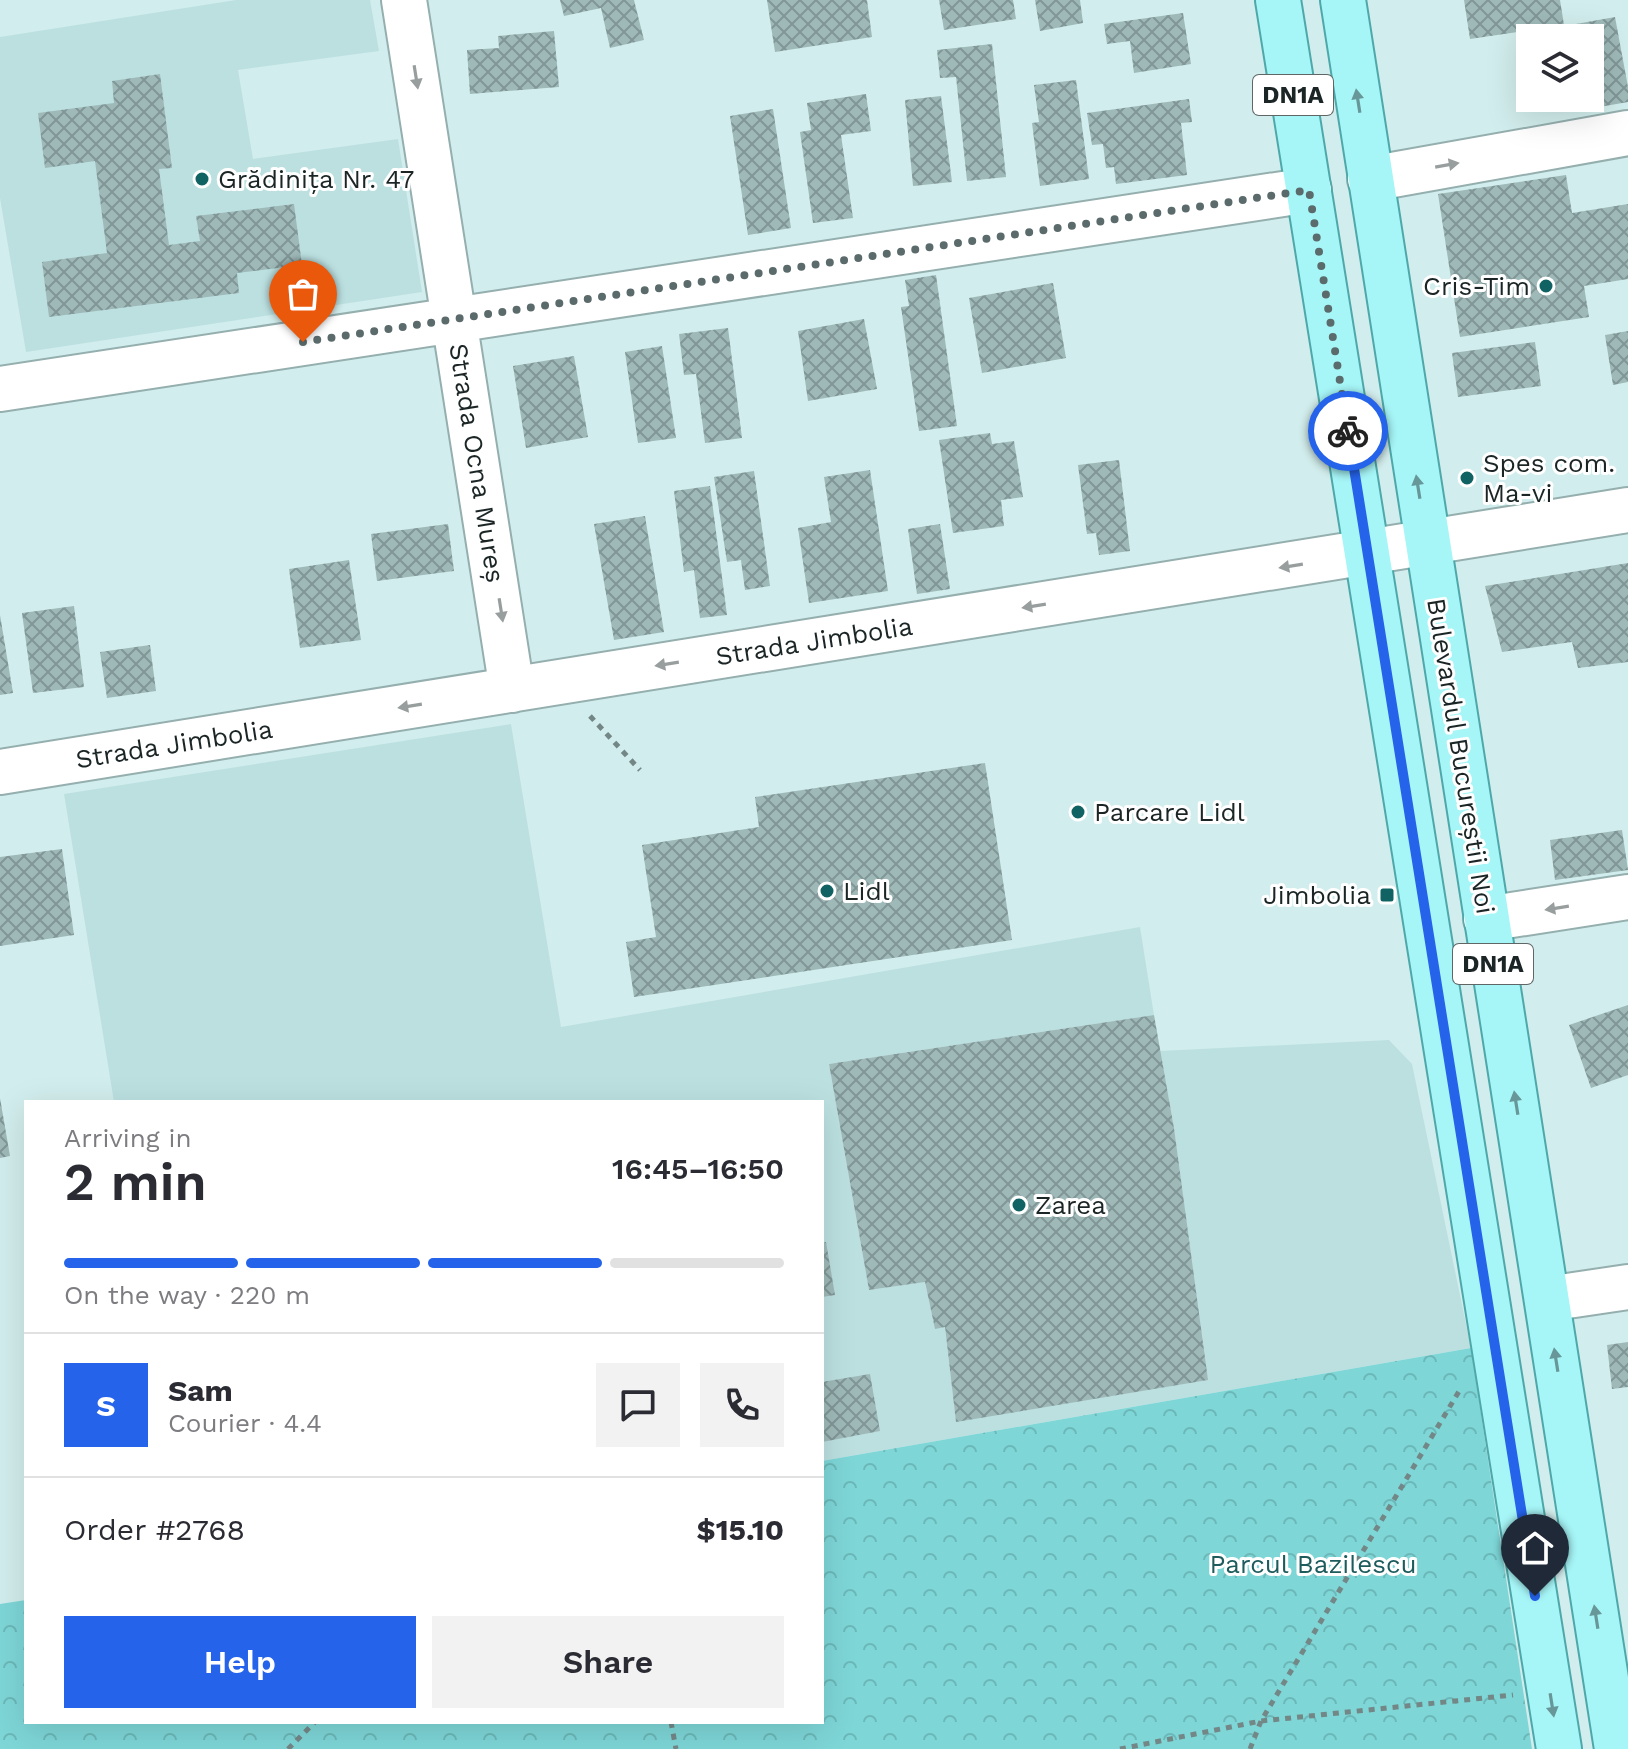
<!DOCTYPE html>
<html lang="en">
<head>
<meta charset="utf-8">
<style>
  body { margin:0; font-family:"Work Sans",sans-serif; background:#f2f2f3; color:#2b2b33; height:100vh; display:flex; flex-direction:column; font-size:30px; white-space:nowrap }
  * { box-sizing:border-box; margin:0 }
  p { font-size:26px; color:#7c7c81 }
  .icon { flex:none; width:44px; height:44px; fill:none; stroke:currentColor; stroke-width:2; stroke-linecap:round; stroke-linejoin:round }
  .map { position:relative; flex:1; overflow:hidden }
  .panel { position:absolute; left:24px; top:1100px; width:800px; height:624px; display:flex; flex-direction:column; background:#fff; border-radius:0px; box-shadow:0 8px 32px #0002 }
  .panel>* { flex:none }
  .fabs { position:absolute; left:1516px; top:24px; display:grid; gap:16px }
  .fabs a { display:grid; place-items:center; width:88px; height:88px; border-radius:0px; background:#fff; box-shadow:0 8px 32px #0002; font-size:40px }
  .pin { position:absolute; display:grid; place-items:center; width:68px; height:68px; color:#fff; margin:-82px -34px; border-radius:50% 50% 50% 0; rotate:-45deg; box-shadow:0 0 8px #0007 }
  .pin .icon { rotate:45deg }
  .courier { position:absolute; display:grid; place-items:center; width:80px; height:80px; margin:-40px; border:6px solid #2563eb; border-radius:50%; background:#fff; color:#222; box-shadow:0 2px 10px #0007 }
  .summary em { font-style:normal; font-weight:600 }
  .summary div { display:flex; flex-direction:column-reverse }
  .summary { display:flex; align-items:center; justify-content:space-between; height:136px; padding:0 40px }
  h1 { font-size:52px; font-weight:600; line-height:60px }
  .bar { display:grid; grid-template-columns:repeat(4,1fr); gap:12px 8px; align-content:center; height:96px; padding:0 40px }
  .bar i { height:10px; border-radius:6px; background:#e1e1e2 }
  .bar .selected { background:#2563eb }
  .bar p { grid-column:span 4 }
  .line { display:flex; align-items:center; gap:20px; padding:0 40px; border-top:2px solid #e1e1e2 }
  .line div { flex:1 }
  .round { display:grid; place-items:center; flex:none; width:84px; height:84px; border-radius:0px; background:#f2f2f3 }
  .cta { display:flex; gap:16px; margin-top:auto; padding:16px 40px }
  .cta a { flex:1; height:92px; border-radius:0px; background:#2563eb; color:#fff; font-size:32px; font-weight:600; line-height:92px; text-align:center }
  .cta a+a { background:#f2f2f3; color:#2b2b33 }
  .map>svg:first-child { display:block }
  .built { fill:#bce0e0 }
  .park { fill:url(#park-crowns) }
  .building { fill:url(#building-cross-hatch) }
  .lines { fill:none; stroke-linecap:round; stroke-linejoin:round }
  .minor-casing { stroke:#95afaf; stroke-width:48 }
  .major-casing { stroke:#4ea8aa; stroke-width:48 }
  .path { stroke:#748787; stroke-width:5; stroke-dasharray:6 6; stroke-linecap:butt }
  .minor { stroke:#fff; stroke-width:44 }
  .major { stroke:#a6f5f7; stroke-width:44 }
  .oneway { fill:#989d9d }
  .oneway2 { fill:#679798 }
  .done { stroke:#5b6b6b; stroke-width:8; stroke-dasharray:0 14.4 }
  .route { stroke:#2563eb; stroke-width:10 }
  .poi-dot { fill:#116263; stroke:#fff; stroke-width:3 }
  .labels { text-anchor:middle; stroke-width:6; stroke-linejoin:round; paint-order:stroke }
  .shield { fill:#fff; stroke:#5f6666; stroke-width:2 }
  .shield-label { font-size:24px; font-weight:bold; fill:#1b2525 }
  .poi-label { font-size:26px; fill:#1b2525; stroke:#fff; text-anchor:start }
  .street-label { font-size:26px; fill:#1b2525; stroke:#fff }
  .park-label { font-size:26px; fill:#1d5b5c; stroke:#fff }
</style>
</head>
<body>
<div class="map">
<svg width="1628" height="1749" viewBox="0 0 1628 1749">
  <defs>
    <pattern id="park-crowns" width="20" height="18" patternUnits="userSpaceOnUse" patternTransform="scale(2)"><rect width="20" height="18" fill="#7ed6d7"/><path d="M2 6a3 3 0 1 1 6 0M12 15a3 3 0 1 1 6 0" fill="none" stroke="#6cb8b8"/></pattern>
    <pattern id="building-cross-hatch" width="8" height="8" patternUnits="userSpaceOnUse" patternTransform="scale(2)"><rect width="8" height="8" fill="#9fb9b9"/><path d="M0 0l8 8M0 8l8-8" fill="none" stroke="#819696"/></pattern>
  </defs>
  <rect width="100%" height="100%" fill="#d2eded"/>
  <!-- built -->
  <path class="built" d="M236,0h134l9,51 -141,19 15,89 145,-20 24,153 -396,60 -26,-154v-161z
    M511,724l50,303 579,-100 14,88 -325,49 40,226 56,-8 10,46 10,-1 11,94 251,-41 -33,-252 -14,-77 229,-11 23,24 59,284 -649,113v-359h-708l-50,-308z"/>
  <!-- park -->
  <path class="park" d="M1471,1348l61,401h-1532v-145l26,-4v122h796v-261z"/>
  <!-- building -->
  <path class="building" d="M560,0h74l10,40 -34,8 -9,-40 -37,8z
    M767,0h100l5,37 -97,15z
    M939,0h74l3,19 -72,11z
    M1035,0h45l3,23 -43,8z
    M1464,0h96l4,25 -94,14z
    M1183,13l8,51 -57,9 -4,-32 -23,3 -3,-20z
    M1615,17l13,70v15l-29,5 -3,-20 -6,1v-50h-11l-3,-14z
    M554,31l5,56 -89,7 -3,-44 32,-2 -1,-12z
    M992,44l14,133 -39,4 -11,-104 -16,1 -3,-28z
    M160,74l12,94 -13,1 10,76 31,-4 -4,-25 98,-12 8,61 -65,8 2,20 -190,24 -7,-55 65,-9 -12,-92 -50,7 -7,-55 76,-10 -2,-22z
    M1076,80l13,99 -49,7 -8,-63 7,-1 -5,-37z
    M866,94l5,37 -30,4 12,83 -40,5 -13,-91 11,-2 -4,-27z
    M941,96l11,86 -39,4 -8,-86z
    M1189,99l3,23 -11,1 6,52 -71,9 -2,-17 -8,1 -3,-24 -11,1 -5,-32z
    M773,109l18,119 -43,7 -18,-119z
    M1566,175l6,38 56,-9v75l-44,7 5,31 -129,20 -22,-143z
    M936,275l21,151 -38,5 -18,-124 8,-1 -4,-26z
    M1053,283l13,75 -84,15 -13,-75z
    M864,319l13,70 -69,12 -10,-70z
    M728,328l14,110 -37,5 -9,-69 -12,1 -5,-41z
    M1628,331v51l-15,3 -8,-50z
    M1535,342l6,44 -83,11 -6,-44z
    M662,346l14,92 -38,5 -13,-91z
    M574,356l14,81 -62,11 -13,-82z
    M990,433l2,11 22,-3 9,56 -22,3 3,26 -51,7 -14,-93z
    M1119,460l11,91 -31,4 -3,-22 -9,1 -9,-69z
    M870,470l18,121 -79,12 -11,-75 33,-6 -7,-45z
    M754,471l16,115 -25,4 -4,-30 -14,2 -13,-85z
    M710,486l17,129 -27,3 -6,-48 -10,2 -10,-81z
    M645,516l19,116 -50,8 -20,-116z
    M448,524l6,47 -77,10 -6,-47z
    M940,524l10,65 -33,5 -9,-65z
    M349,560l12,80 -61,8 -11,-79z
    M1628,563v99l-50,6 -6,-26 -70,10 -17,-66z
    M74,606l10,81 -51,6 -11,-80z
    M0,615l13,78 -13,2z
    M150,645l6,46 -49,7 -7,-46z
    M985,763l27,177 -378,57 -8,-55 30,-5 -14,-92 117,-18 -4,-30z
    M1622,830l6,40 -73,10 -5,-40z
    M62,849l12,86 -74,11v-89z
    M1628,1005v70l-37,13 -22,-63z
    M1154,1015l20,113 34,252 -252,42 -11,-95 -10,2 -10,-47 -56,8 -40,-226z
    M0,1098l10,58 -10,2z
    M822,1242h4l9,53 -13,2z
    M1628,1342v45l-16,2 -5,-44z
    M870,1374l10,57 -58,11v-60z"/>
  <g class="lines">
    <defs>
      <path id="minor" d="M404,0l108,690
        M1370,179l258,-46
        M0,389l1309,-199
        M0,772l1628,-262
        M1486,919l142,-22
        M1547,1299l81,-12"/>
      <path id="major" d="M1278,0l281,1749
        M1343,0l274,1749"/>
    </defs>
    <!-- minor casing -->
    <use href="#minor" class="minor-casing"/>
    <!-- major casing -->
    <use href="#major" class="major-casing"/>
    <!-- path -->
    <path class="path" d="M590,716l50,54
      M671,1722l5,27
      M288,1749l27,-27
      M1120,1749l141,-28 252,-26
      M1250,1749l11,-28 200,-333"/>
    <!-- minor -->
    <use href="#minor" class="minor"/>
    <!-- major -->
    <use href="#major" class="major"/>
  </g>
  <!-- one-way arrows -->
  <defs><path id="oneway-solid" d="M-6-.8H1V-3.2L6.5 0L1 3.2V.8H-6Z" transform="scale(2)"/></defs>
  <g class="oneway">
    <use href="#oneway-solid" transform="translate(416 77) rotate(81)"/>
    <use href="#oneway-solid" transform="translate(1447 165) rotate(-10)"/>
    <use href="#oneway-solid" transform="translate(1291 566) rotate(171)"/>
    <use href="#oneway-solid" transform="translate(1034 606) rotate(171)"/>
    <use href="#oneway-solid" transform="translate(501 610) rotate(81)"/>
    <use href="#oneway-solid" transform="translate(667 664) rotate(171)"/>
    <use href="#oneway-solid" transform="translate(410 706) rotate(171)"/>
    <use href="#oneway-solid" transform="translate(1557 908) rotate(171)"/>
  </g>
  <g class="oneway2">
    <use href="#oneway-solid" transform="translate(1358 101) rotate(-99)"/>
    <use href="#oneway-solid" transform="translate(1418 487) rotate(-99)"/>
    <use href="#oneway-solid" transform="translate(1516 1103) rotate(-99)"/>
    <use href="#oneway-solid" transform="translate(1556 1360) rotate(-99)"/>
    <use href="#oneway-solid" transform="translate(1596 1617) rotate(-99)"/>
    <use href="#oneway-solid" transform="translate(1552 1705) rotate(81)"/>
  </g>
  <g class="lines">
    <!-- done -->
    <path class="done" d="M303,342l1006,-152 39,241"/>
    <!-- route -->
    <path class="route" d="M1348,431l187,1165"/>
  </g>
  <!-- markers -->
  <g class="poi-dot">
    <circle cx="202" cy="179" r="8"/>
    <circle cx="1546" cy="286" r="8"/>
    <circle cx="1467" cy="478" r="8"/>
    <circle cx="1078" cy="812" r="8"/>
    <circle cx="827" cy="891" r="8"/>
    <rect x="1379" y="887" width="16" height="16" rx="4"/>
    <circle cx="1019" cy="1205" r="8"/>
  </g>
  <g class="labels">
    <!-- shield labels -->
    <g class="shield">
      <rect x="1253" y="75" width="80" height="40" rx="6"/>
      <rect x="1453" y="944" width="80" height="40" rx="6"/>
    </g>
    <g class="shield-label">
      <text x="1293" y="103">DN1A</text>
      <text x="1493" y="972">DN1A</text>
    </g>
    <!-- poi labels -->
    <g class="poi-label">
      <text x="218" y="188">Grădinița Nr. 47</text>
      <text x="1530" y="295" text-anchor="end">Cris-Tim</text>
      <text x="1483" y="472">Spes com.<tspan x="1483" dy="30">Ma-vi</tspan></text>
      <text x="1094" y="821">Parcare Lidl</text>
      <text x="843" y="900">Lidl</text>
      <text x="1371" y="904" text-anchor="end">Jimbolia</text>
      <text x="1035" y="1214">Zarea</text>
    </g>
    <!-- street labels -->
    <g class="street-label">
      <text transform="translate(477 463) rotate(81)" y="9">Strada Ocna Mureș</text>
      <text transform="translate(814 641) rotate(-9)" y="9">Strada Jimbolia</text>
      <text transform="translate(174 744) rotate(-9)" y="9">Strada Jimbolia</text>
      <text transform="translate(1461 756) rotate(81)" y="9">Bulevardul Bucureștii Noi</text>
    </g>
    <!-- park labels -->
    <g class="park-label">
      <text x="1313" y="1573">Parcul Bazilescu</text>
    </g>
  </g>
</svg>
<div class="fabs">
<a><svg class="icon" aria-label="layers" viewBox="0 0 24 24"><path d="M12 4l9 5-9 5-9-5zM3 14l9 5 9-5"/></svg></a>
</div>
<div class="pin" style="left:303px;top:342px;background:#ea580c"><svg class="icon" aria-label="bag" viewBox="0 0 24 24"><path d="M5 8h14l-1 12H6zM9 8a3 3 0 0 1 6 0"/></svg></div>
<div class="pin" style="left:1535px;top:1596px;background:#1f2937"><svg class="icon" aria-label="home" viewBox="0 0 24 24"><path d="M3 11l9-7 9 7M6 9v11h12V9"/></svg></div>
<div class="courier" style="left:1348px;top:431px"><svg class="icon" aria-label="bike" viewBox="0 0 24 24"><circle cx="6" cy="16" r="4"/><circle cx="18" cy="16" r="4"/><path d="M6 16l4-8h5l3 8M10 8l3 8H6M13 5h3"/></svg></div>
<section class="panel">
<div class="summary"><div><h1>2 min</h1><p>Arriving in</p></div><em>16:45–16:50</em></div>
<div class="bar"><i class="selected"></i><i class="selected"></i><i class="selected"></i><i></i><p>On the way · 220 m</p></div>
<div class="line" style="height:144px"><b class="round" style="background:#2563eb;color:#fff">S</b><div><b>Sam</b><p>Courier · 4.4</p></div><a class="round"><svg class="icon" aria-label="chat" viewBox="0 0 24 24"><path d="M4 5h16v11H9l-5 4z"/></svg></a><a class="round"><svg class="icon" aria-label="phone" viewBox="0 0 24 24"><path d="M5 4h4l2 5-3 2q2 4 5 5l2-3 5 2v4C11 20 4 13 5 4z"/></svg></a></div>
<div class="line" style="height:104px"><div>Order #2768</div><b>$15.10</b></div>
<div class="cta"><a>Help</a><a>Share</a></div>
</section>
</div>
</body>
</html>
